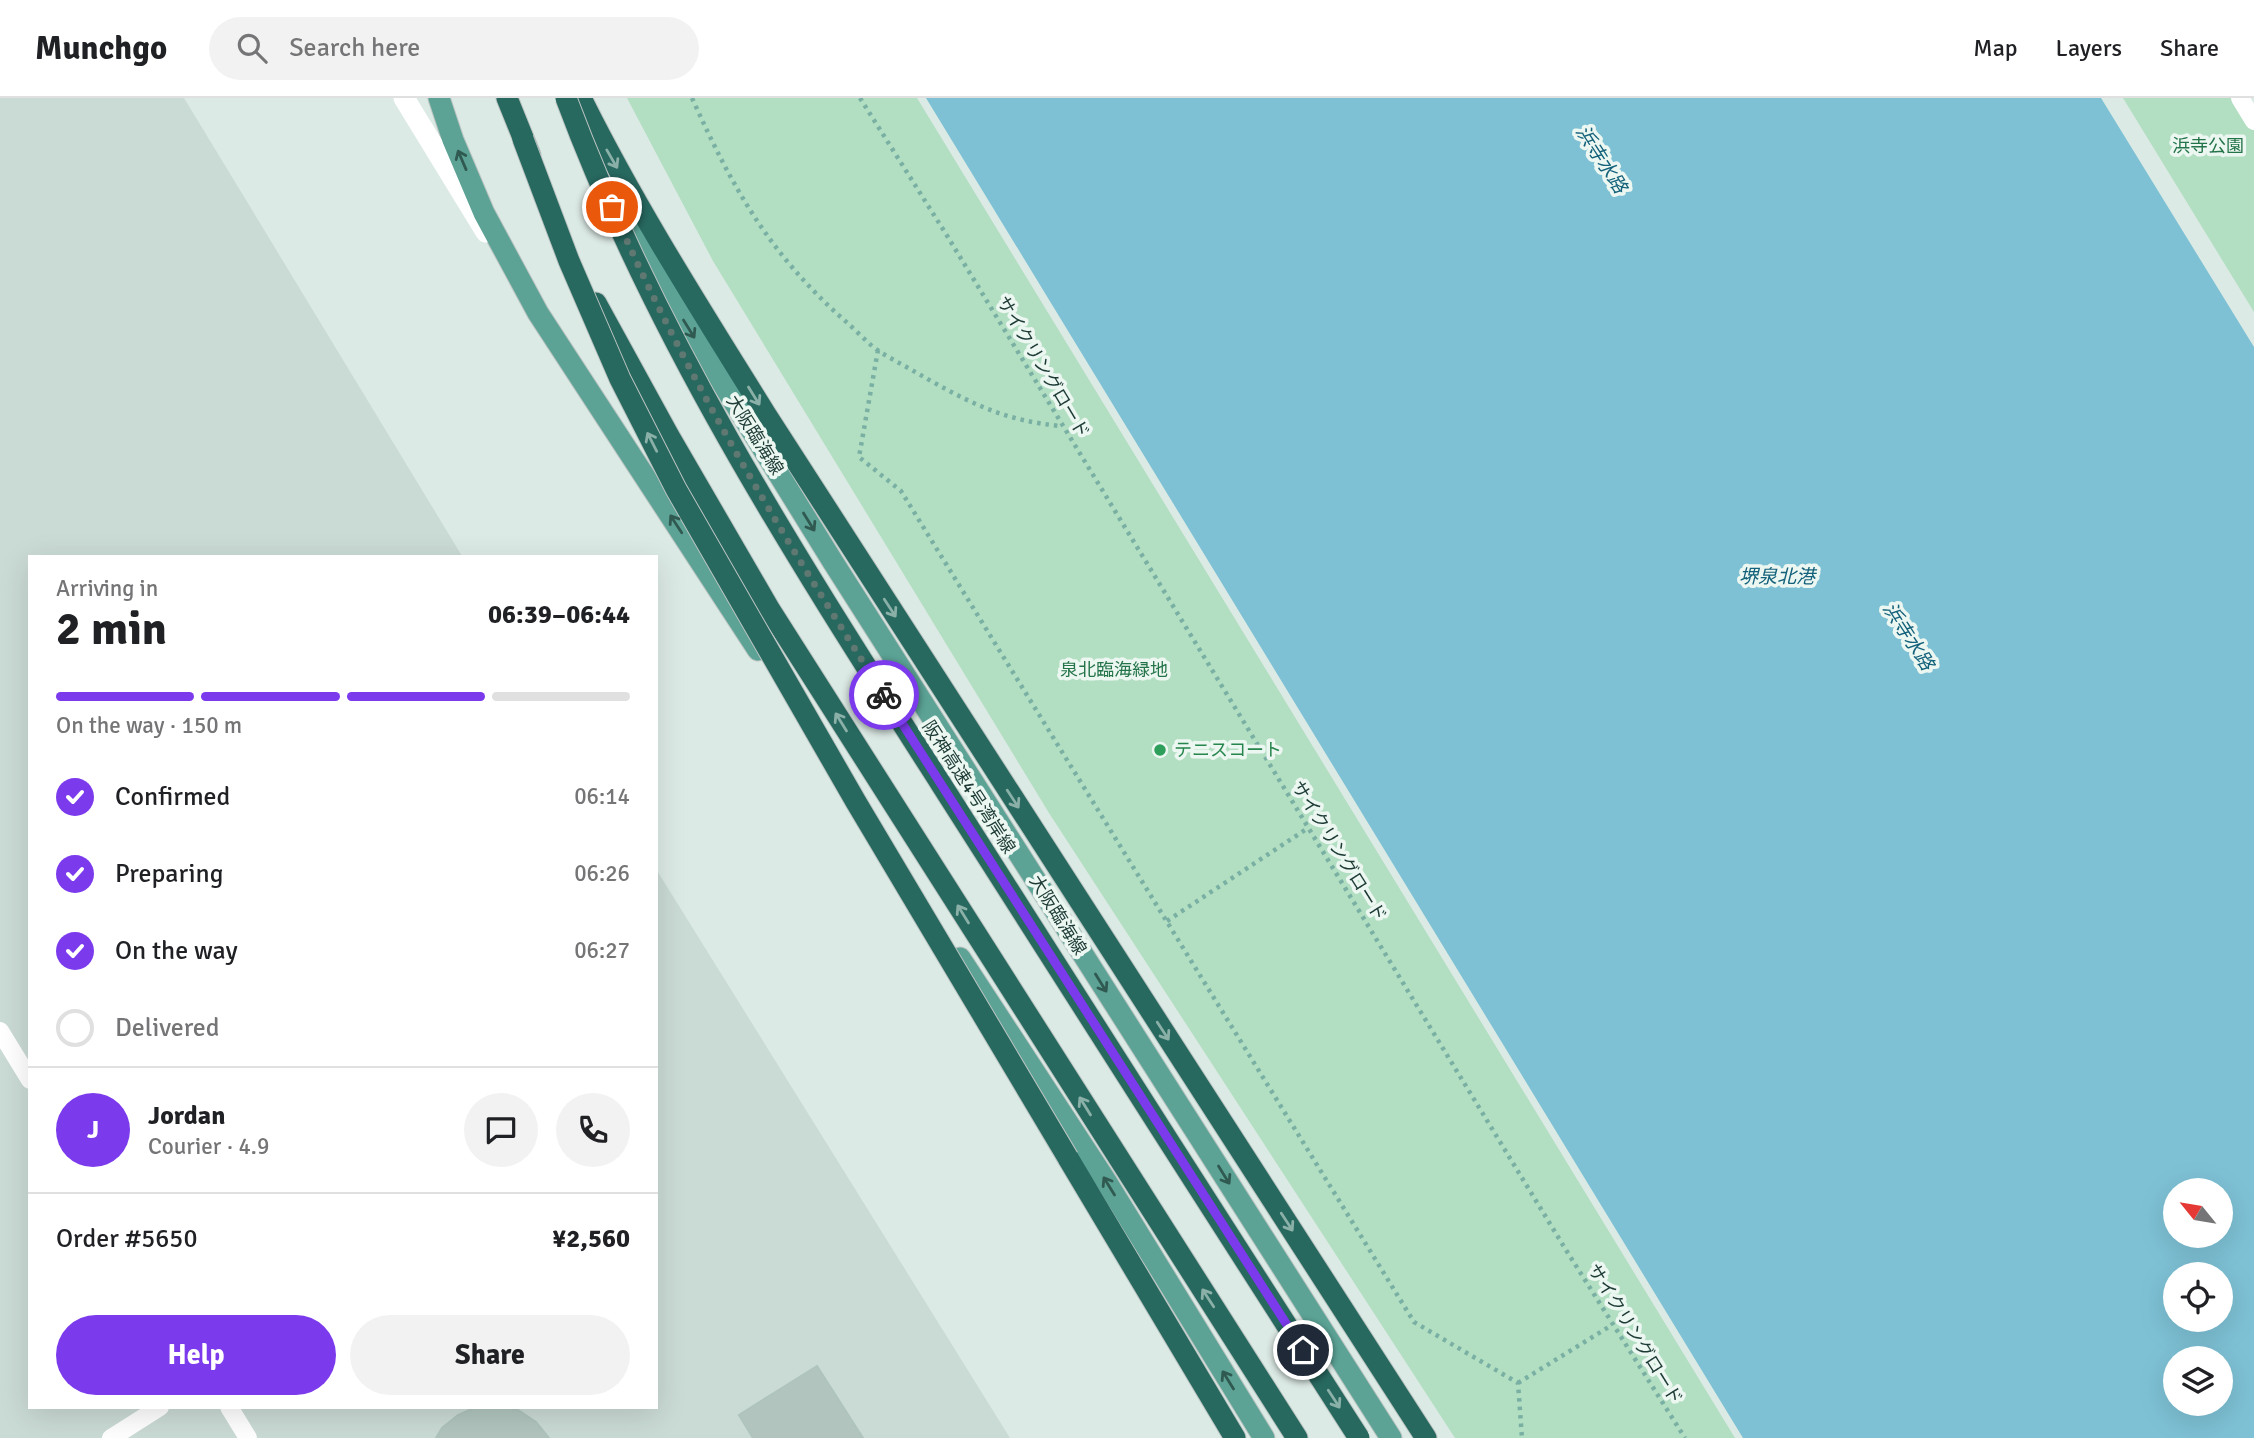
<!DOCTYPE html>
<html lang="en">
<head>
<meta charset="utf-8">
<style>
  body { margin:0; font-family:Signika,"Noto Sans JP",sans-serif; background:#f2f2f2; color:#202124; height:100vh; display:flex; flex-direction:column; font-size:26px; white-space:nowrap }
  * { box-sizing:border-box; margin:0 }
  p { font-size:23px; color:#757577 }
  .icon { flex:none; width:38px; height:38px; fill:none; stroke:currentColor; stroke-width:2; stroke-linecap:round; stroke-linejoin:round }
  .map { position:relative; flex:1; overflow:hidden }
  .panel { position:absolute; left:28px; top:457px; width:630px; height:854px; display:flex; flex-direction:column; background:#fff; border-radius:0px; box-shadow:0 7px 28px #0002 }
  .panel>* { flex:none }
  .needle { width:46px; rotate:300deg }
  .buttons { position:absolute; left:2163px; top:1080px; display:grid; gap:14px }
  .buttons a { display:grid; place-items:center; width:70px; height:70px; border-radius:50%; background:#fff; box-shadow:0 7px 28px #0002; font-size:35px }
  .pin { position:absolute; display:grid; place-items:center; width:60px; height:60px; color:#fff; margin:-30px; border:4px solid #fff; border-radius:50%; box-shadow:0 2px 7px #0007 }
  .courier { position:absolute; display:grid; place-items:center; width:70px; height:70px; margin:-35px; border:5px solid #7c3aed; border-radius:50%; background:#fff; color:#222; box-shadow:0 2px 9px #0007 }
  .summary em { font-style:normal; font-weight:700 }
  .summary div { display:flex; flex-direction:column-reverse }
  .summary { display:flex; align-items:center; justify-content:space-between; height:119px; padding:0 28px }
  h1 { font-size:46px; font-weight:700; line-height:52px }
  .bar { display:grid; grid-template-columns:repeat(4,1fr); gap:10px 7px; align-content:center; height:84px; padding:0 28px }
  .bar i { height:9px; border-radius:5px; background:#e0e0e0 }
  .bar .active { background:#7c3aed }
  .bar p { grid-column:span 4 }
  .line { display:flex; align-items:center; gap:18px; padding:0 28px; border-top:2px solid #e0e0e0 }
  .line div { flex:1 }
  .round { display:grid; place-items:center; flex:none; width:74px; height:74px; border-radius:37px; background:#f2f2f2 }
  ol { padding:0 28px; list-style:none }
  li { display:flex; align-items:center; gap:21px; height:77px }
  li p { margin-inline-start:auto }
  li .icon { padding:7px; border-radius:50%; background:#7c3aed; color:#fff; stroke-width:4 }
  li:last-child { color:#757577 }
  li i { width:38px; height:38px; border:4px solid #e0e0e0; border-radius:50% }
  .primary-button { display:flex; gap:14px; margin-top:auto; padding:14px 28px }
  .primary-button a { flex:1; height:80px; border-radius:42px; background:#7c3aed; color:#fff; font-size:28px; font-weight:700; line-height:80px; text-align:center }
  .primary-button a+a { background:#f2f2f2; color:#202124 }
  header { display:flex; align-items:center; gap:42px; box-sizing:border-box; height:98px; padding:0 35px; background:#fff; border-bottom:2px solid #e0e0e0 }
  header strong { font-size:33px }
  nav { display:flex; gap:38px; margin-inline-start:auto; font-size:24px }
  .search { width:490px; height:63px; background:#f2f2f2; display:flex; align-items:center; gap:18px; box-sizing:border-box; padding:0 24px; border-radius:38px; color:#757577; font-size:26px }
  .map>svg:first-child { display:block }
  .built { fill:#cadad4 }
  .green { fill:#b2dec1 }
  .water { fill:#7ec1d5; fill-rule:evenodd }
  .building { fill:#b1c5be; stroke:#aec4bc; stroke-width:2 }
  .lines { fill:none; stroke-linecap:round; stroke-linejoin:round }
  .primary-casing { stroke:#bbc4c2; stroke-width:23 }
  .highway-casing { stroke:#bbc4c2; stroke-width:23 }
  .path { stroke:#79b0a3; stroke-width:4.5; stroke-dasharray:3.5 5; stroke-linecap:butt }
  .lane { stroke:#fff; stroke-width:18 }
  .street { stroke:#fff; stroke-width:21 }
  .primary { stroke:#5ca396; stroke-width:21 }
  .highway { stroke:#27685f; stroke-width:21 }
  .highway-bridge-casing { stroke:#bbc4c2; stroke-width:23; stroke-linecap:butt }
  .highway-bridge { stroke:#27685f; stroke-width:21 }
  .oneway { stroke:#8ab0a8 }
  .oneway2 { stroke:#305a51 }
  .done { stroke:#607872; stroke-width:7; stroke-dasharray:0 12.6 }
  .route { stroke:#7c3aed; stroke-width:9 }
  .leisure-dot { fill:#2e9e5b; stroke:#ecf7f2; stroke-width:2.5 }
  .labels { text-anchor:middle; stroke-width:7; stroke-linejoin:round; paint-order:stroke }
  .park-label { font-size:18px; fill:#247449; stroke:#ecf7f2 }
  .street-label { font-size:18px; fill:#1d3a34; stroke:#ecf7f2 }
  .leisure-label { font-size:18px; fill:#27864d; stroke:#ecf7f2; text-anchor:start }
  .water-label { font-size:19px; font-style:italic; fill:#13617a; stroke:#ecf7f2 }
</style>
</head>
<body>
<header>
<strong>Munchgo</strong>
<div class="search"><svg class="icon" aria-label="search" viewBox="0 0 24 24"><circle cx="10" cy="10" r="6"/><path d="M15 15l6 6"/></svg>Search here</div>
<nav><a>Map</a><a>Layers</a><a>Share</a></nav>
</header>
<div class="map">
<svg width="2254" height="1340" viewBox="0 0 2254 1340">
  <rect width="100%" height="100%" fill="#dceae5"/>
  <!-- built -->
  <path class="built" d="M0,0h184l278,458h-432v851h626v-538l354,569h-1010z"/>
  <!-- green -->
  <path class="green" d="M627,0h290l818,1340h-280l-406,-625 -336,-552z
    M2123,0h117l14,23v191z"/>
  <!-- water -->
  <path class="water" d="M926,0h1175l153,249v1091h-511zM2175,1092h46v46h-46zM2175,1176h46v46h-46zM2175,1260h46v46h-46z"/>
  <!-- building -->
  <path class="building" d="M817,1268l46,72h-110l-14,-23z
    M476,1309h28l14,3 18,12 13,16h-113l6,-10 16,-13z"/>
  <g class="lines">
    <defs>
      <path id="primary" d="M439,0l14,42 31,73 54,100 220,337
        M630,132l31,54 172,278 558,876
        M960,860l146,223 158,257"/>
      <path id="highway" d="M507,0l23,57
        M581,0c54,109 120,212 184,315l661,1025
        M596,205l73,133 101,174 527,828
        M1068,1060l167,280"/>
    </defs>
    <!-- primary casing -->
    <use href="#primary" class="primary-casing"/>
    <!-- highway casing -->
    <use href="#highway" class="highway-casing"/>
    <!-- path -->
    <path class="path" d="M692,0c41,91 77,155 152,222 12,10 23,23 36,32 17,10 34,19 51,29 45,25 77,40 130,45
      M860,0l86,136 620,1016 119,188
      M878,252l-19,107 42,34 513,831 104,61 4,55
      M1167,823l141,-93
      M1518,1285l94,-58"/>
    <!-- lane -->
    <path class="lane" d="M2240,0l14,23
      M0,933l30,49
      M229,1309l19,31
      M111,1340l49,-31"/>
    <!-- street -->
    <path class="street" d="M404,0l82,134"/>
    <!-- primary -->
    <use href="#primary" class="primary"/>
    <!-- highway -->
    <use href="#highway" class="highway"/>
    <defs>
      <path id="highway-bridge" d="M566,0c91,245 235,467 375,686 139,219 278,436 418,654
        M523,41l46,122 51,118 56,110 180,313 212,356"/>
    </defs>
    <!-- highway-bridge casing -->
    <use href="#highway-bridge" class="highway-bridge-casing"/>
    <!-- highway-bridge -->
    <use href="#highway-bridge" class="highway-bridge"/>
  </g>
  <!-- one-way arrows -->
  <defs><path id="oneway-shaft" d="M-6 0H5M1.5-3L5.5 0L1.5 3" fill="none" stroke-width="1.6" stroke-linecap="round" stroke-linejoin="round" transform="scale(1.75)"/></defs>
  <g class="oneway">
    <use href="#oneway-shaft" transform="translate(612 61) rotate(60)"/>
    <use href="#oneway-shaft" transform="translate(754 298) rotate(58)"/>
    <use href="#oneway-shaft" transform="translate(652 344) rotate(-117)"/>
    <use href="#oneway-shaft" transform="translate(890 510) rotate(57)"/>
    <use href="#oneway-shaft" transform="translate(841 624) rotate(-122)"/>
    <use href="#oneway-shaft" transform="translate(1013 701) rotate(57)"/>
    <use href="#oneway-shaft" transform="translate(963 816) rotate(-122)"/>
    <use href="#oneway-shaft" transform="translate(1163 933) rotate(57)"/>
    <use href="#oneway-shaft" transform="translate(1085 1008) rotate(-122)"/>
    <use href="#oneway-shaft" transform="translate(1287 1124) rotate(57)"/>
    <use href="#oneway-shaft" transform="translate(1208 1200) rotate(-123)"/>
    <use href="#oneway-shaft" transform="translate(1334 1301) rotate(57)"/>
  </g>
  <g class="oneway2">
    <use href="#oneway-shaft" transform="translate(462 62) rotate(-113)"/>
    <use href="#oneway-shaft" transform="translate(689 231) rotate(58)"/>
    <use href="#oneway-shaft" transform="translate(809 424) rotate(58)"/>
    <use href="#oneway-shaft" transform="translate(676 426) rotate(-123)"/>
    <use href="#oneway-shaft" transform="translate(1101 885) rotate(58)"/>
    <use href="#oneway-shaft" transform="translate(1224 1077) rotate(58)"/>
    <use href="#oneway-shaft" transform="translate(1109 1088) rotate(-122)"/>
    <use href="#oneway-shaft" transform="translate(1228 1282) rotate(-122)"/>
  </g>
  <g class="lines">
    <!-- done -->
    <path class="done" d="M612,109c74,171 172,331 272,488"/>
    <!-- route -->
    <path class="route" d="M884,597l419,655"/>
  </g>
  <!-- markers -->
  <circle class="leisure-dot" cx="1160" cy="652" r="7"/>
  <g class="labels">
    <!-- park labels -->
    <g class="park-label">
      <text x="2208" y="54">浜寺公園</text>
      <text x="1114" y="578">泉北臨海緑地</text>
    </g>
    <!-- street labels -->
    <g class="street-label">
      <text transform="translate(1043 269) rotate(59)" y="6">サイクリングロード</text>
      <text transform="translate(755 337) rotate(58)" y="6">大阪臨海線</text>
      <text transform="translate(969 689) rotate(57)" y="6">阪神高速4号湾岸線</text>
      <text transform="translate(1339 753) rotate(58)" y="6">サイクリングロード</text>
      <text transform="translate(1058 817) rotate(58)" y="6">大阪臨海線</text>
      <text transform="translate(1635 1236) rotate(58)" y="6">サイクリングロード</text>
    </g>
    <!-- leisure labels -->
    <g class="leisure-label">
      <text x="1174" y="658">テニスコート</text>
    </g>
    <!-- water labels -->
    <g class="water-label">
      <text transform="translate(1602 61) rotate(57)" y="7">浜寺水路</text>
      <text x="1777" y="485">堺泉北港</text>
      <text transform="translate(1909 538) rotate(57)" y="7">浜寺水路</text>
    </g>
  </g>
</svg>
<div class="buttons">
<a><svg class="needle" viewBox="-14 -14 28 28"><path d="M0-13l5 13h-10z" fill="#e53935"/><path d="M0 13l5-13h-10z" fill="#757577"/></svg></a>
<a><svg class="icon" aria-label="locate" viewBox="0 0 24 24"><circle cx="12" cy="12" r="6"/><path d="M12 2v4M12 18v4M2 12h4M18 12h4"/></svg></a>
<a><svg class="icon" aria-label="layers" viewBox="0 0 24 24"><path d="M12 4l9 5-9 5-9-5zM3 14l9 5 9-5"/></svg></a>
</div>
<div class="pin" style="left:612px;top:109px;background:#ea580c"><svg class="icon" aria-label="bag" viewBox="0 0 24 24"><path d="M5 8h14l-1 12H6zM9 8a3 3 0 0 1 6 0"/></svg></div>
<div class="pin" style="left:1303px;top:1252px;background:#1f2937"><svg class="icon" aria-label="home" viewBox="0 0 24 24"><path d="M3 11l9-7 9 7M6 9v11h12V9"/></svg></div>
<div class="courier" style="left:884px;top:597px"><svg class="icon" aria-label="bike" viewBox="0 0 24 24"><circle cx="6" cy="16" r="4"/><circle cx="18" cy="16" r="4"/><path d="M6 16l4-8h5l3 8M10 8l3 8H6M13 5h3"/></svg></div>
<section class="panel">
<div class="summary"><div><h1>2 min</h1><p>Arriving in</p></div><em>06:39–06:44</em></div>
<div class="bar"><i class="active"></i><i class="active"></i><i class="active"></i><i></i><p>On the way · 150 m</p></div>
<ol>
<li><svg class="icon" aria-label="check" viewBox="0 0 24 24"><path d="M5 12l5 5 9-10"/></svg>Confirmed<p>06:14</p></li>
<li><svg class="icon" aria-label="check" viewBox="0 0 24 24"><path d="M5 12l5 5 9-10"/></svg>Preparing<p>06:26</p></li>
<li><svg class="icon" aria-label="check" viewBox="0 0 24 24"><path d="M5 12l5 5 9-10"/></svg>On the way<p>06:27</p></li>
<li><i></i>Delivered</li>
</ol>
<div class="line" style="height:126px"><b class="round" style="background:#7c3aed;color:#fff">J</b><div><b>Jordan</b><p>Courier · 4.9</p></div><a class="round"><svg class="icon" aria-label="chat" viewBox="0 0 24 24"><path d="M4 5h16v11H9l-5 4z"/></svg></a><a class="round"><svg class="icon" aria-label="phone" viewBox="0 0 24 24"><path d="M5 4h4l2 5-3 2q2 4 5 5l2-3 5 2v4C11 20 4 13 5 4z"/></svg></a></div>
<div class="line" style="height:91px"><div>Order #5650</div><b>¥2,560</b></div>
<div class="primary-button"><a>Help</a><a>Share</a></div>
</section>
</div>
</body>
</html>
